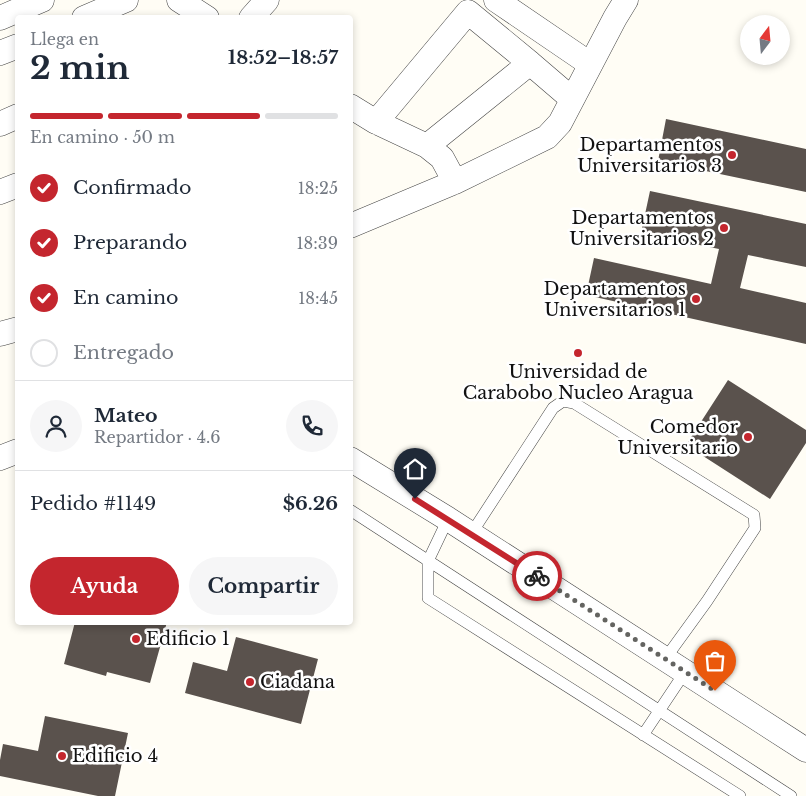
<!DOCTYPE html>
<html lang="es">
<head>
<meta charset="utf-8">
<style>
  body { margin:0; font-family:"Libre Baskerville",serif; background:#f6f6f7; color:#1f2937; height:100vh; display:flex; flex-direction:column; font-size:19px; white-space:nowrap }
  * { box-sizing:border-box; margin:0 }
  p { font-size:16px; color:#747a83 }
  .icon { flex:none; width:28px; height:28px; fill:none; stroke:currentColor; stroke-width:2; stroke-linecap:round; stroke-linejoin:round }
  .map { position:relative; flex:1; overflow:hidden }
  .sheet { position:absolute; left:15px; top:15px; width:338px; height:610px; display:flex; flex-direction:column; background:#fff; border-radius:5px; box-shadow:0 2px 8px #0003 }
  .sheet>* { flex:none }
  .needle { width:32px; rotate:16deg }
  .fabs { position:absolute; left:740px; top:15px; display:grid; gap:10px }
  .fabs a { display:grid; place-items:center; width:50px; height:50px; border-radius:50%; background:#fff; box-shadow:0 2px 8px #0003; font-size:25px }
  .pin { position:absolute; display:grid; place-items:center; width:42px; height:42px; color:#fff; margin:-51px -21px; border-radius:50% 50% 50% 0; rotate:-45deg; box-shadow:0 0 5px #0007 }
  .pin .icon { rotate:45deg }
  .courier { position:absolute; display:grid; place-items:center; width:50px; height:50px; margin:-25px; border:4px solid #c4262e; border-radius:50%; background:#fff; color:#222; box-shadow:0 1px 6px #0007 }
  .headline em { font-style:normal; font-weight:700 }
  .headline div { display:flex; flex-direction:column-reverse }
  .headline { display:flex; align-items:center; justify-content:space-between; height:85px; padding:0 15px }
  h1 { font-size:32px; font-weight:700; line-height:38px }
  .bar { display:grid; grid-template-columns:repeat(4,1fr); gap:8px 5px; align-content:center; height:60px; padding:0 15px }
  .bar i { height:6px; border-radius:4px; background:#e0e1e3 }
  .bar .selected { background:#c4262e }
  .bar p { grid-column:span 4 }
  .line { display:flex; align-items:center; gap:12px; padding:0 15px; border-top:1px solid #e0e1e3 }
  .line div { flex:1 }
  .round { display:grid; place-items:center; flex:none; width:52px; height:52px; border-radius:26px; background:#f6f6f7 }
  ol { padding:0 15px; list-style:none }
  li { display:flex; align-items:center; gap:15px; height:55px }
  li p { margin-inline-start:auto }
  li .icon { padding:5px; border-radius:50%; background:#c4262e; color:#fff; stroke-width:4 }
  li:last-child { color:#747a83 }
  li i { width:28px; height:28px; border:2px solid #e0e1e3; border-radius:50% }
  .button { display:flex; gap:10px; margin-top:auto; padding:10px 15px }
  .button a { flex:1; height:58px; border-radius:30px; background:#c4262e; color:#fff; font-size:20px; font-weight:700; line-height:58px; text-align:center }
  .button a+a { background:#f6f6f7; color:#1f2937 }
  .map>svg:first-child { display:block }
  .building { fill:#5a524d }
  .lines { fill:none; stroke-linecap:round; stroke-linejoin:round }
  .lane-casing { stroke:#444; stroke-width:12 }
  .street-casing { stroke:#444; stroke-width:25 }
  .lane { stroke:#fff; stroke-width:11 }
  .street { stroke:#fff; stroke-width:24 }
  .done { stroke:#646461; stroke-width:5; stroke-dasharray:0 9 }
  .route { stroke:#c4262e; stroke-width:6 }
  .poi-dot { fill:#c4262e; stroke:#fff; stroke-width:2 }
  .labels { text-anchor:middle; stroke-width:5; stroke-linejoin:round; paint-order:stroke }
  .poi-label { font-size:18px; fill:#111; stroke:#fff; text-anchor:end }
</style>
</head>
<body>
<div class="map">
<svg width="806" height="796" viewBox="0 0 806 796">
  <rect width="100%" height="100%" fill="#fffdf5"/>
  <!-- building -->
  <path class="building" d="M666,119l140,30v43l-148,-31z
    M650,191l156,33v43l-58,-12 -8,33 66,15v41l-220,-49 8,-37 117,26 8,-35 -78,-16z
    M728,380l78,50v13l-36,56 -84,-54z
    M75,622h92l-17,61 -43,-11 -1,4 -42,-12z
    M236,637l82,22 -17,65 -116,-31 8,-31 34,9z
    M45,716l83,17 -13,63h-17l-98,-20v-16l3,-16 35,7z"/>
  <g class="lines">
    <defs>
      <path id="lane" d="M350,510l441,286
        M448,519l-20,42v37l312,198
        M471,534l82,-126 10,-7 11,2 180,112 1,13 -48,73 -42,58
        M643,735l42,-63"/>
      <path id="street" d="M179,0l28,18
        M496,0l94,64
        M0,18l42,-18
        M84,18l42,-18
        M251,18l16,-18
        M0,53l18,-7
        M350,106l26,16 51,24 15,12 13,24
        M376,122l92,-110 62,51
        M0,124l18,-8
        M427,146l103,-83 42,36
        M0,192l18,-7
        M350,226l105,-44 92,-45 13,-14 55,-105 11,-18
        M0,334l18,-5
        M0,458l18,-7
        M350,459l98,60 358,231"/>
    </defs>
    <!-- lane casing -->
    <use href="#lane" class="lane-casing"/>
    <!-- street casing -->
    <use href="#street" class="street-casing"/>
    <!-- lane -->
    <use href="#lane" class="lane"/>
    <!-- street -->
    <use href="#street" class="street"/>
  </g>
  <g class="lines">
    <!-- done -->
    <path class="done" d="M537,576l178,115"/>
    <!-- route -->
    <path class="route" d="M415,499l122,77"/>
  </g>
  <!-- markers -->
  <g class="poi-dot">
    <circle cx="732" cy="155" r="5"/>
    <circle cx="724" cy="228" r="5"/>
    <circle cx="696" cy="299" r="5"/>
    <circle cx="578" cy="353" r="5"/>
    <circle cx="748" cy="437" r="5"/>
    <circle cx="136" cy="639" r="5"/>
    <circle cx="250" cy="682" r="5"/>
    <circle cx="62" cy="756" r="5"/>
  </g>
  <g class="labels">
    <!-- poi labels -->
    <g class="poi-label">
      <text x="722" y="151">Departamentos<tspan x="722" dy="21">Universitarios 3</tspan></text>
      <text x="714" y="224">Departamentos<tspan x="714" dy="21">Universitarios 2</tspan></text>
      <text x="686" y="295">Departamentos<tspan x="686" dy="21">Universitarios 1</tspan></text>
      <text x="578" y="378" text-anchor="middle">Universidad de<tspan x="578" dy="21">Carabobo Nucleo Aragua</tspan></text>
      <text x="738" y="433">Comedor<tspan x="738" dy="21">Universitario</tspan></text>
      <text x="146" y="645" text-anchor="start">Edificio 1</text>
      <text x="260" y="688" text-anchor="start">Ciadana</text>
      <text x="72" y="762" text-anchor="start">Edificio 4</text>
    </g>
  </g>
</svg>
<div class="fabs">
<a><svg class="needle" viewBox="-14 -14 28 28"><path d="M0-13l5 13h-10z" fill="#e53935"/><path d="M0 13l5-13h-10z" fill="#747a83"/></svg></a>
</div>
<div class="pin" style="left:715px;top:691px;background:#ea580c"><svg class="icon" aria-label="bag" viewBox="0 0 24 24"><path d="M5 8h14l-1 12H6zM9 8a3 3 0 0 1 6 0"/></svg></div>
<div class="pin" style="left:415px;top:499px;background:#1f2937"><svg class="icon" aria-label="home" viewBox="0 0 24 24"><path d="M3 11l9-7 9 7M6 9v11h12V9"/></svg></div>
<div class="courier" style="left:537px;top:576px"><svg class="icon" aria-label="bike" viewBox="0 0 24 24"><circle cx="6" cy="16" r="4"/><circle cx="18" cy="16" r="4"/><path d="M6 16l4-8h5l3 8M10 8l3 8H6M13 5h3"/></svg></div>
<section class="sheet">
<div class="headline"><div><h1>2 min</h1><p>Llega en</p></div><em>18:52–18:57</em></div>
<div class="bar"><i class="selected"></i><i class="selected"></i><i class="selected"></i><i></i><p>En camino · 50 m</p></div>
<ol>
<li><svg class="icon" aria-label="check" viewBox="0 0 24 24"><path d="M5 12l5 5 9-10"/></svg>Confirmado<p>18:25</p></li>
<li><svg class="icon" aria-label="check" viewBox="0 0 24 24"><path d="M5 12l5 5 9-10"/></svg>Preparando<p>18:39</p></li>
<li><svg class="icon" aria-label="check" viewBox="0 0 24 24"><path d="M5 12l5 5 9-10"/></svg>En camino<p>18:45</p></li>
<li><i></i>Entregado</li>
</ol>
<div class="line" style="height:90px"><a class="round"><svg class="icon" aria-label="person" viewBox="0 0 24 24"><circle cx="12" cy="8" r="4"/><path d="M4 21q1-7 8-7t8 7"/></svg></a><div><b>Mateo</b><p>Repartidor · 4.6</p></div><a class="round"><svg class="icon" aria-label="phone" viewBox="0 0 24 24"><path d="M5 4h4l2 5-3 2q2 4 5 5l2-3 5 2v4C11 20 4 13 5 4z"/></svg></a></div>
<div class="line" style="height:65px"><div>Pedido #1149</div><b>$6.26</b></div>
<div class="button"><a>Ayuda</a><a>Compartir</a></div>
</section>
</div>
</body>
</html>
